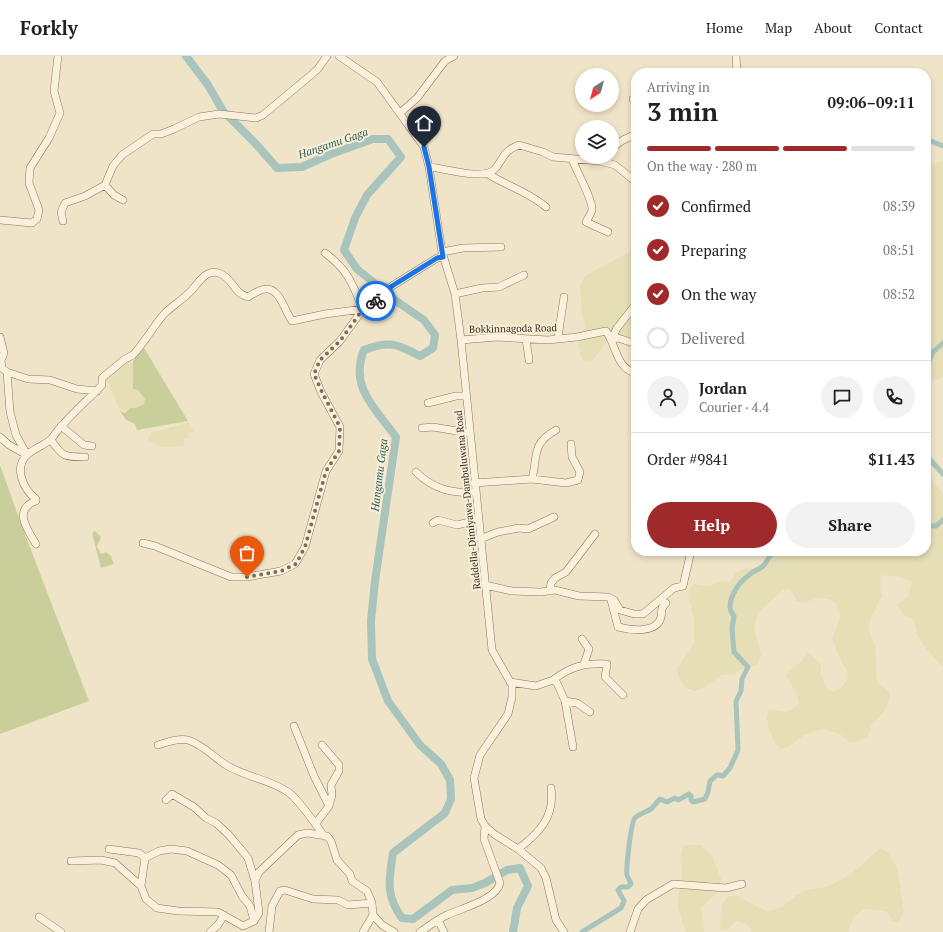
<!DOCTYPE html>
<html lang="en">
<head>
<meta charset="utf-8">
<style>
  body { margin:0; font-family:"PT Serif",serif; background:#f2f2f2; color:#202124; height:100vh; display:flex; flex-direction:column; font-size:15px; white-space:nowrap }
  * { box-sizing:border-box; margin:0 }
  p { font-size:13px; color:#757577 }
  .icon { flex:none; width:22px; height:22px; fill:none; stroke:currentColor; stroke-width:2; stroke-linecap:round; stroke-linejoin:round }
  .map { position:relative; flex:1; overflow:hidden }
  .drawer { position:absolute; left:631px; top:12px; width:300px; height:488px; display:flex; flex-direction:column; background:#fff; border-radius:16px; box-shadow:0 2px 6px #0003 }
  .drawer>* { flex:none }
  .needle { width:26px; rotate:216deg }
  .controls { position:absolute; left:575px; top:12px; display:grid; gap:8px }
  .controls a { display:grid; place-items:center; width:44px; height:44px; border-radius:50%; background:#fff; box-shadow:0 2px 6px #0003; font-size:20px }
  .pin { position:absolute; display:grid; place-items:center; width:34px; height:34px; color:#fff; margin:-41px -17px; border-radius:50% 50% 50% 0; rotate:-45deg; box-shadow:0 0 4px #0007 }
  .pin .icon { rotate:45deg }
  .courier { position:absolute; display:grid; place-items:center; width:40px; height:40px; margin:-20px; border:3px solid #1a73e8; border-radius:50%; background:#fff; color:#222; box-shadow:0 1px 5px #0007 }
  .headline em { font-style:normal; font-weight:700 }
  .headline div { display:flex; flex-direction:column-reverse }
  .headline { display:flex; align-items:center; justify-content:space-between; height:68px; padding:0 16px }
  h1 { font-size:26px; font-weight:700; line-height:30px }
  .bar { display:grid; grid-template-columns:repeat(4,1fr); gap:6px 4px; align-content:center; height:48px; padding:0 16px }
  .bar i { height:5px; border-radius:3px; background:#e0e0e0 }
  .bar .selected { background:#9e2a2b }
  .bar p { grid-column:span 4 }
  .line { display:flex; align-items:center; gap:10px; padding:0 16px; border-top:1px solid #e0e0e0 }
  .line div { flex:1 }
  .round { display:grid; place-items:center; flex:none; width:42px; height:42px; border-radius:21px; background:#f2f2f2 }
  ol { padding:0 16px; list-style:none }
  li { display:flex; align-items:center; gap:12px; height:44px }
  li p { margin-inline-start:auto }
  li .icon { padding:4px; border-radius:50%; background:#9e2a2b; color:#fff; stroke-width:4 }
  li:last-child { color:#757577 }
  li i { width:22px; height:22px; border:2px solid #e0e0e0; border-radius:50% }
  .button { display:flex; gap:8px; margin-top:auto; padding:8px 16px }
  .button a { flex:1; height:46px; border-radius:24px; background:#9e2a2b; color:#fff; font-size:16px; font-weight:700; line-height:46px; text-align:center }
  .button a+a { background:#f2f2f2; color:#202124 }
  header { display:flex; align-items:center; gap:24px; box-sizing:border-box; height:56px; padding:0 20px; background:#fff; border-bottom:1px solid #e0e0e0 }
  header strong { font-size:19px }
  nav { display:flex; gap:22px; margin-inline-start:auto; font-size:14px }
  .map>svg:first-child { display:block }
  .farmland { fill:#e6deb5 }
  .green { fill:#c9cf9b }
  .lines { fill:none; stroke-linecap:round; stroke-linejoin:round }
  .canal { stroke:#a9c4bc; stroke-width:5 }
  .river { stroke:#a9c4bc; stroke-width:8 }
  .minor-casing { stroke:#8d765c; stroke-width:8 }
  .minor { stroke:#faf1dc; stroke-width:7 }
  .done { stroke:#7c6e5b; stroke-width:4; stroke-dasharray:0 7.2 }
  .route { stroke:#1a73e8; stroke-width:5 }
  .labels { text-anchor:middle; stroke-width:4; stroke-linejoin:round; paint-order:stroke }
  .street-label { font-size:10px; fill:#3d2e20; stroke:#f7eed8 }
  .water-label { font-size:11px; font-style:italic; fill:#2f5d5a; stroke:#f7eed8 }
</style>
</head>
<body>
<header>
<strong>Forkly</strong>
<nav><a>Home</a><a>Map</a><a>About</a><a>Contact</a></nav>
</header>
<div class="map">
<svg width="943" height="876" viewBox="0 0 943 876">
  <rect width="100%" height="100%" fill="#f0e4c8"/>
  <!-- farmland -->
  <path class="farmland" d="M943,105v216l-17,6v-221l6,2z
    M636,192v85l-8,5 -13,-7 -22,29 -10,1 -5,-15 7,-20 -3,-12 -2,-28 5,-10z
    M131,304l2,4v24l5,2 7,9 -1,5 -8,4h-6l-10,3 -14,-33z
    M189,366l5,10 -6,1 1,4 -6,2 2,7 -23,1 -14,-7 2,-7z
    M926,405l7,21 10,11v174l-18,-20 -8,-12 -3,-13 -3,-4 -5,-1 -9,-12 11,-8 4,-15 -12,-5 -18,-2 -2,2 2,21 -2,1 -10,21 -1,8 6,18 2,36 12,9 1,5 -4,13 -15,17 -3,12 -18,5 -10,-9 -18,-5 -18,6 -16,12 -7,2 -5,-4 -7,-16 -2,-11 2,-8 16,2 9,-4 5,-5 -3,-11 -10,-16 3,-6 12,-8 7,-10 13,12v11l4,10 4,6h6l5,-2 8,-11 -1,-9 -4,-4 -11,-26 8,-20 -1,-6 -3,-10 -7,-4 -11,-1 -13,4 -8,-1 -7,-12 -7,1 -21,19 -5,8 -3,10 2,10 5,17 -3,10 -13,4 -11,6 -12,1 -22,15 -6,1 -8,-3 -8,-12 -1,-7 17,-26v-24l-5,-22v-7l3,-4 3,-2 13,2 10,-4h12l6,-10 11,-4 13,2 8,-8v-11h158z
    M684,789h17l11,11 9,23 -3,13 -17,15 3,25h-18l-8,-24 1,-18 3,-15 -1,-19z
    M881,792l7,5 9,15 7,43 -4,9 -3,2 -4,-1 -7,-10 -22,-2 -11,8 -4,15h-97l-5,-8 -11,-3 -10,9 -6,-1 2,-23 4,-8 5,-2h6l31,16 16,-6 11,-10 14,-7 18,-2 23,-12z"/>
  <!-- green -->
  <path class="green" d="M144,292l44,73 -51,9 -2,-6 -9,-4 -6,-9 5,2 5,-5h6l8,-4 1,-5 -7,-9 -5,-1v-28z
    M0,409l24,67 65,169 -89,33z
    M95,475l6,6 -4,9 4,8 5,-2 5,4 3,8 -13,4 -9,-35z"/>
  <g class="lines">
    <!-- canal -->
    <path class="canal" d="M926,83l17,7
      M926,312l7,-16 10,-9
      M926,331l2,10 -2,8
      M926,399l17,19
      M926,470h10l7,-6
      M582,876l39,-24 3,-7 -6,-11 3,-3h7l3,-3c-1,-3 -3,-6 -4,-9 -1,-7 4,-54 8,-57 5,-5 11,-6 16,-9 3,-3 6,-7 9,-10l7,3 8,-4 3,2 11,-6 2,2v4l2,2 12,-3 3,-7 2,-11 7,-6 6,1 7,-8 8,-18 -2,-49 5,-10 1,-12 6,-12 -14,-15 -2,-23 2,-13c-11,-12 4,-33 15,-41 4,-4 9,-5 13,-8 5,-4 7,-12 12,-16"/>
    <!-- river -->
    <path class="river" d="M186,0l22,29 15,26 33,33 21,24 25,-1 29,-13 42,-15h15l13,18 -34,38 -12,23 -11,32 13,19 42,34 25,17 11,15 -2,13 -13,8c-23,-12 -31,-16 -56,-6 -15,37 11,58 32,87l-21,144 -4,40 1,38 16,42 32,44 21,19 9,16 1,19 -6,14 -52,40c-4,26 -8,42 9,65l11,1 39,-29 20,-2 13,-5 22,-13 13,-2 8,18 -11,22 -4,24"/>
    <defs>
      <path id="minor" d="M339,0l38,26 47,65 5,20 13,85 13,42 6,46 31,310 20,35v12l-4,17 -28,41 -6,23 7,41 4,7 9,8 24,15 23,19 5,10 10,42 8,12
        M736,0l1,17
        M633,43h3
        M400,57l17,-15 28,-37 9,-5
        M612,92l11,-8 13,-6
        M572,103c5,13 21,41 20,51 -1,4 -4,8 -6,12l22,10
        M429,111c16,1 54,14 66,2 9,-11 8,-18 24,-24l24,7 10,5 47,4 15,4 21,17
        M488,118c19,12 41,18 58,33
        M105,129l9,10 9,5
        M0,164l32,3 5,-4 2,-9 -10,-27 1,-15 19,-30 11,-25 -6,-22 4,-35
        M63,165l-2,-9 4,-9 20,-7 20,-11 8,-19 9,-11 31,-21h8l13,-5 25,-12 20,-3 37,4 7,-3 54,-45 10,-14
        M442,196l21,-4 38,-1
        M455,238l27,-6 17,-1 25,-12
        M636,248l-19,24 -5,11 6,-1 18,6
        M0,281l4,16 -3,7 1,8 5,4 21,7 22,1 27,9 20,2
        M558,281l6,-40
        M526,283l3,21
        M461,284l36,-3 51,3 29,-3 29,-6c10,13 10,38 30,42
        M7,316l3,40 6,23 11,20
        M428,347l28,-7h11
        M61,370l23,19 8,1
        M422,372l11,-1 36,6
        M0,381l9,8 16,9
        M51,384c12,17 13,17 34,17
        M416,416c17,17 36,22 60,20
        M532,423c6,-23 -1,-35 24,-49
        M474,427l58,-4 34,4 12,-3 2,-8 -8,-15 -1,-13
        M433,467l5,-3 19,5 21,-5
        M480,483l18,-7 21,-4 9,1 26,-12
        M143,487l12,3 76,31h16l34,-6 14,-7 10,-17 21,-76 13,-20 1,-24 -19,-35 -7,-18 6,-14 20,-19 23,-32c-11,-26 -15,-39 -38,-56
        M36,488c-8,-13 -24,-35 0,-43v-2c-13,-10 -23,-32 -8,-45 7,-6 17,-9 23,-15 4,-4 6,-9 10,-12 12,-15 28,-28 41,-42v-7l23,-19 8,-4c11,-12 20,-28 31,-41 8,-8 18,-14 26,-22 9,-9 16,-25 31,-18 13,6 12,19 27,23 5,-3 12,-8 18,-8 14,-1 19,23 26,32l33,-7 38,-5 12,-7 17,-16 45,-28 6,-1
        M485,529l27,6 29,1 14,-2 24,6 29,1 6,3 6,10 14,4h9l31,-26 9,-2 8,-35
        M550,535l1,-8 4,-5 11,-6 29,-38
        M611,544l7,27c12,3 39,7 43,-10 1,-2 0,-6 1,-9l4,-5
        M582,583l7,10 -5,15
        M553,624c18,-14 32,-17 54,-16l-2,13 18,18
        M510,626l26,4 17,-6 4,3 8,18 12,2 13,9
        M565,645l8,46
        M294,670l20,50 15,30
        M158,689c9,-3 21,-7 30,-5 14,4 27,18 38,25 19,12 43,14 62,27 9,6 29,34 36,44
        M166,744l6,-6 22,13 12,11 10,5 13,12 19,23 7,23
        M316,767l13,-17 3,-11 -1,-10 8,-14v-6l-17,-20
        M109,793l30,4 6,5
        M518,793c21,-16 37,-32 33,-61
        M71,805l30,-1 14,3 26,23 5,13 11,9 21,3 40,1 25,14 11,-5 5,-8 -4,-32 4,-9 39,-37 9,-2 20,3 4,5 6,19 13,14 2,7 15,10 5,12 1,12 9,10 12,7
        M141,830l4,-28 14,-7 12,-2 16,2 31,14 13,10 11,21 8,10 4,15
        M39,861l22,15
        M438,864l6,12
        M210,876l8,-7 6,-10
        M269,876l3,-26 8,-15 5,-1 28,9 25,1 10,5 24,-2
        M363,876l10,-17
        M420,876c9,-6 18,-13 27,-17 15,-7 49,-15 53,-32l-16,-44 1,-13
        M630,876l8,-23 8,-9 27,-16 53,4 16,-4"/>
    </defs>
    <!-- minor casing -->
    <use href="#minor" class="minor-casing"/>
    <!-- minor -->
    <use href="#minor" class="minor"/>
  </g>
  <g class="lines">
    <!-- done -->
    <path class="done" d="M247,521l34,-6 15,-7 9,-17 21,-76 13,-20 1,-24 -18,-35 -8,-18 6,-14 20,-19 23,-32 13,-8"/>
    <!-- route -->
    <path class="route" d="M376,245l16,-15 45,-28 6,-1 -14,-90 -5,-20"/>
  </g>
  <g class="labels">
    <!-- street labels -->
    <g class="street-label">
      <text transform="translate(513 272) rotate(-1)" y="4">Bokkinnagoda Road</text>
      <text transform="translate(467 444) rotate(-96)" y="4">Raddella-Dimiyawa-Dambuluwana Road</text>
    </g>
    <!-- water labels -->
    <g class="water-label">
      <text transform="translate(333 87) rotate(-19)" y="4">Hangamu Gaga</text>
      <text transform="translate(379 419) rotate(-83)" y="4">Hangamu Gaga</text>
    </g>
  </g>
</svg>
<div class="controls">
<a><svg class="needle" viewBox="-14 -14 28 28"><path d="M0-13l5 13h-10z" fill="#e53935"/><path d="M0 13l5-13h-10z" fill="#757577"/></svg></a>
<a><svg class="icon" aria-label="layers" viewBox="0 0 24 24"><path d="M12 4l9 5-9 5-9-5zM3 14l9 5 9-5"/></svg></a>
</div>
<div class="pin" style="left:247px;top:521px;background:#ea580c"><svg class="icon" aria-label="bag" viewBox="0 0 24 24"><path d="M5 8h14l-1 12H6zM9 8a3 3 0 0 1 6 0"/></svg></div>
<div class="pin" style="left:424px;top:91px;background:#1f2937"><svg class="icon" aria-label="home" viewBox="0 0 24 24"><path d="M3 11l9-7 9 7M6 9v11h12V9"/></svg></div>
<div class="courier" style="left:376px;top:245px"><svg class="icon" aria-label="bike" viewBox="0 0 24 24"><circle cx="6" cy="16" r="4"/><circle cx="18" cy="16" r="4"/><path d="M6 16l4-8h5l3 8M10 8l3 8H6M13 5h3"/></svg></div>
<section class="drawer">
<div class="headline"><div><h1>3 min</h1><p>Arriving in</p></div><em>09:06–09:11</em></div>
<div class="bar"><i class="selected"></i><i class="selected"></i><i class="selected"></i><i></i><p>On the way · 280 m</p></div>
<ol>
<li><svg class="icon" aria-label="check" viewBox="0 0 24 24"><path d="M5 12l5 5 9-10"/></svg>Confirmed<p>08:39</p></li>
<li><svg class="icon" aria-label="check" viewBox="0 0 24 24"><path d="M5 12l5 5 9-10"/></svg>Preparing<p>08:51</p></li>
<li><svg class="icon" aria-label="check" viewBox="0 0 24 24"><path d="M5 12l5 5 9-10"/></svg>On the way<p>08:52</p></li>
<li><i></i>Delivered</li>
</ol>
<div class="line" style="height:72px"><a class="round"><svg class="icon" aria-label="person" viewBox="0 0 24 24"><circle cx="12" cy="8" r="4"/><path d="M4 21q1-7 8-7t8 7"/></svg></a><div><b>Jordan</b><p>Courier · 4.4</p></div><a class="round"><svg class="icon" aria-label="chat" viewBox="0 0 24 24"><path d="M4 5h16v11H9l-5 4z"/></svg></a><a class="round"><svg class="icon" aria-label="phone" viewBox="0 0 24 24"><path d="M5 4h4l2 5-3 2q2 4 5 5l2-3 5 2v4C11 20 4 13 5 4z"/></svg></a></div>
<div class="line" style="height:52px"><div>Order #9841</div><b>$11.43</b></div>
<div class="button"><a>Help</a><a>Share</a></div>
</section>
</div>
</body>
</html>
